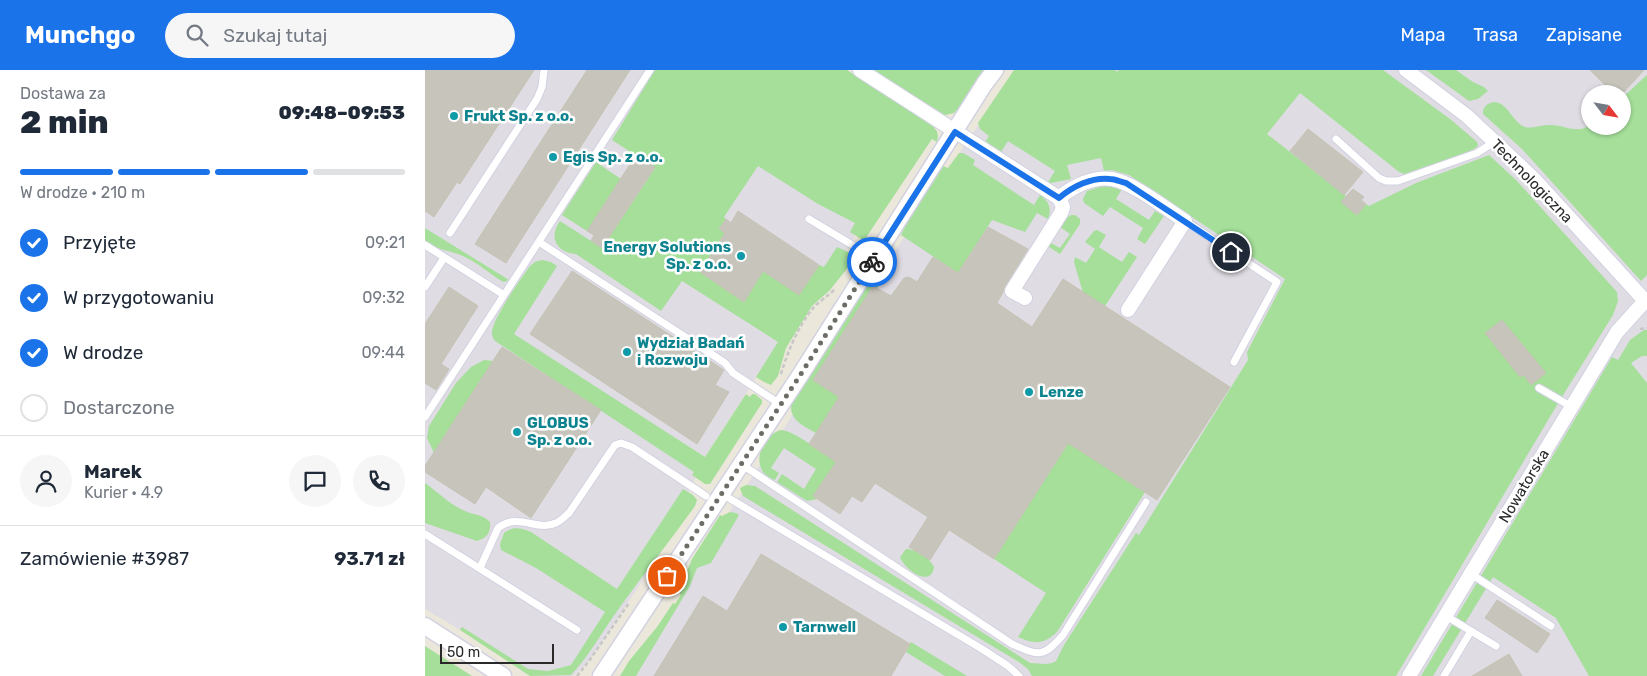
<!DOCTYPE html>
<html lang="pl">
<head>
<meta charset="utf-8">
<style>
  body { margin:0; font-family:Rubik,sans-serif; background:#f6f6f7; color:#1f2937; height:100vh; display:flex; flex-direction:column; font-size:19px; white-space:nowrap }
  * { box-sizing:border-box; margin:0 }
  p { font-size:16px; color:#747a83 }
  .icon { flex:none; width:28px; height:28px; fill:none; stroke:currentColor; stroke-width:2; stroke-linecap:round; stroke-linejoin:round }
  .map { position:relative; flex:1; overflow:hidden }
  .sheet { display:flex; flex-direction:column; background:#fff; width:425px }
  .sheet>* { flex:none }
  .needle { width:32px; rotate:121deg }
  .controls { position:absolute; left:1156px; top:15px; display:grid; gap:10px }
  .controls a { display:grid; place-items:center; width:50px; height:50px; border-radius:50%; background:#fff; box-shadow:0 1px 4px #0004; font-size:25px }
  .scale { position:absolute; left:15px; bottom:12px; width:114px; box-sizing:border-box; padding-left:5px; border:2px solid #292929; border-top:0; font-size:14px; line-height:18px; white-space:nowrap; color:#292929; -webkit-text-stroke:4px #fff; paint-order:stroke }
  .pin { position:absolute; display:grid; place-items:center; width:42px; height:42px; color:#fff; margin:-21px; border:2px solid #fff; border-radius:50%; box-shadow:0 1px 5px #0007 }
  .courier { position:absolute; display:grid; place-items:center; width:50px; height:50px; margin:-25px; border:4px solid #1a73e8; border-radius:50%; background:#fff; color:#222; box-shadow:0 1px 6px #0007 }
  .overview em { font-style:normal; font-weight:800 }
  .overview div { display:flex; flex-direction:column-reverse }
  .overview { display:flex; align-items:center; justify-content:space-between; height:85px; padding:0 20px }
  h1 { font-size:32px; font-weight:800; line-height:38px }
  .bar { display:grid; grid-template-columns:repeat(4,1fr); gap:8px 5px; align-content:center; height:60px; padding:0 20px }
  .bar i { height:6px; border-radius:4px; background:#e0e1e3 }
  .bar .on { background:#1a73e8 }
  .bar p { grid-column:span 4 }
  .line { display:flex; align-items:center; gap:12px; padding:0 20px; border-top:1px solid #e0e1e3 }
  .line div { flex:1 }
  .round { display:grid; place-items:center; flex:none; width:52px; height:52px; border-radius:26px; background:#f6f6f7 }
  ol { padding:0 20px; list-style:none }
  li { display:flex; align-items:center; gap:15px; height:55px }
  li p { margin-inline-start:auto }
  li .icon { padding:5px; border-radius:50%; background:#1a73e8; color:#fff; stroke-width:4 }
  li:last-child { color:#747a83 }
  li i { width:28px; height:28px; border:2px solid #e0e1e3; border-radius:50% }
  header { display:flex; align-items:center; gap:30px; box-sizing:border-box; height:70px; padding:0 25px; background:#1a73e8; color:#fff }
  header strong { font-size:24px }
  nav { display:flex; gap:28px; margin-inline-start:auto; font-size:18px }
  .search { width:350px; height:45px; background:#f6f6f7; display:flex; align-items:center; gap:12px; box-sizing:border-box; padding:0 18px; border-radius:28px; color:#747a83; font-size:19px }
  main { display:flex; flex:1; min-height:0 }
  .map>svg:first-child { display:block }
  .industrial { fill:#dfdce3 }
  .green { fill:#a5df9a }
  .building { fill:#c6c4bb; stroke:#c6c3b5 }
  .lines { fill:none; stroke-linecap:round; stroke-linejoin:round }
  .service-casing { stroke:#d1d1e1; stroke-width:9 }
  .minor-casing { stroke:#d1d1e1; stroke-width:16 }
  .tertiary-casing { stroke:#d1d1e1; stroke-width:19 }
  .path { stroke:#c7c7c7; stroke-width:2.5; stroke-dasharray:4 2.5; stroke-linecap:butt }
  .service { stroke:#fff; stroke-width:7 }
  .minor { stroke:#fff; stroke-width:14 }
  .tertiary { stroke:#fff; stroke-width:16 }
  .done { stroke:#6d6c67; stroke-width:5; stroke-dasharray:0 9 }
  .route { stroke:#1a73e8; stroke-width:6 }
  .culture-dot { fill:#0f9aa8; stroke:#fff; stroke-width:2 }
  .labels { text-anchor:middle; stroke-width:5; stroke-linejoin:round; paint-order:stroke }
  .culture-label { font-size:15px; font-weight:bold; fill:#0d838f; stroke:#fff; text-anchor:start }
  .street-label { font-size:15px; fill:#292929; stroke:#fff }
</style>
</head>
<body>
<header>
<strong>Munchgo</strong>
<div class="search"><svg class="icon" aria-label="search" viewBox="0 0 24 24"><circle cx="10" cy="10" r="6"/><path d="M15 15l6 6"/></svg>Szukaj tutaj</div>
<nav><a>Mapa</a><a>Trasa</a><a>Zapisane</a></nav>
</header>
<main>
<section class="sheet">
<div class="overview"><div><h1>2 min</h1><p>Dostawa za</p></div><em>09:48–09:53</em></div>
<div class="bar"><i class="on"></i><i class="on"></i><i class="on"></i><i></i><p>W drodze · 210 m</p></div>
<ol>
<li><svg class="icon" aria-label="check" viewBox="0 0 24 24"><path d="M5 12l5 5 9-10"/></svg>Przyjęte<p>09:21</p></li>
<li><svg class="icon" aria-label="check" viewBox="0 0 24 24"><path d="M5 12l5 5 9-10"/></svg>W przygotowaniu<p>09:32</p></li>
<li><svg class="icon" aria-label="check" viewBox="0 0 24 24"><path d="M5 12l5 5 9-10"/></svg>W drodze<p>09:44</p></li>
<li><i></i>Dostarczone</li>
</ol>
<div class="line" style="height:90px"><a class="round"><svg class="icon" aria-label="person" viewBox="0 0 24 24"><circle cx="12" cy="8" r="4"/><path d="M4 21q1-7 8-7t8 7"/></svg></a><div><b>Marek</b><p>Kurier · 4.9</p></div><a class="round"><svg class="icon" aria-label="chat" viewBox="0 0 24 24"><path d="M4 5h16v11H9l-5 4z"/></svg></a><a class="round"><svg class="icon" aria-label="phone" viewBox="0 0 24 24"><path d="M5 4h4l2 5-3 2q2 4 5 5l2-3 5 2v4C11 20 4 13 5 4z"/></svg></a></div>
<div class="line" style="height:65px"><div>Zamówienie #3987</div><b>93.71 zł</b></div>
</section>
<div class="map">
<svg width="1222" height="606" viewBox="0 0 1222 606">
  <rect width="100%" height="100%" fill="#ebe7db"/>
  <!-- industrial -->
  <path class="industrial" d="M0,0h415l86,56 -95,147 -14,10 -112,174 -45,97 -71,107 -16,15h-36l-112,-67z
    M591,0h631v14l-24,24v-14h-33v32l57,74v476h-1015l51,-83 11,-27 98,-150 21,-36 120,-188z"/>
  <!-- green -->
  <path class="green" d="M230,0h192l78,51c9,6 15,9 12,21l-5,-3 -67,100h-4l-11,-7 5,-9 -37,-19 -60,-38 -34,51 2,2 -7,10 6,4 -25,39 44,30 19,-31 36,23 20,-29 5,2 13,-20 13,6 2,-2 5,5 -27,34 -18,16 -26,42 -8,28 -7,9 -7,-3 -8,-5 22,-35 -96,-61 -21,30 -85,-57c-19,-1 -28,-17 -16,-33l42,27 53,-80 -43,-28z
    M447,0h111l-25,39 -4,4 -9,2z
    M589,0h101l2,2 2,-2h264l67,49 26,22 2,3 -1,3 -10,6 -62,21 -6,-2 -99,-79 -33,41 79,62 -5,6 16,13 9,-11 3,2 47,-23 73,-28 27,25 101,112 1,9 -5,14 -53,85 -164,276h-364l-4,-7 -9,-7 -276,-166 -3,-8 6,-3 9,1 275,177c9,0 19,3 26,-2l8,-16 72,-112 3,2 109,-175 -1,-8 38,-73 -156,-104 -17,-5 -8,1 -3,-13 -34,7 4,14 -20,4 -3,-1 7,-11 -47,-30 -7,11 -16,-10 4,-6 -9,-7 -2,-6z
    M1001,0h30l17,12 11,5 4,4 -10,8 -9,2z
    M1222,5v200l-6,6 -99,-110 -20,-22 -39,-35c0,-5 1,-7 5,-10 18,-9 23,18 37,23 7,2 16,-2 23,-2 12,-1 20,5 31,4 5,0 7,-2 11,-4v1h33v-29z
    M534,83h4l12,7 -2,5 61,40 6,-10c9,6 12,14 8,24l-11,-6 -12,19 -33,-12 -34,53 -57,-38 5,-11 37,-58 5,2z
    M171,92l25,17 -34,52 -25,-16z
    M684,114l13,5 -6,10 33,21 6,-9 9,5 -19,28 -8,-5 6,-11 -33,-21 -7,9 -19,-13 -1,-4 4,-8z
    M646,145h4l5,4v5l-20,30 -11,-7 2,-4 9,5 10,-14 -10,-7 5,-8z
    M0,158l84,52 -5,2 -4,-2c-12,-8 -24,-18 -37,-24 -14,-6 -25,-6 -38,-13z
    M672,160l9,5 -7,12 23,15 7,-10 8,5 -32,49 -22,-13 -9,-31 1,-5 11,6 9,-14 -10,-7 9,-11z
    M117,190l9,2 6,4 -43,68 191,123 41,-63 4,3 2,-3h3l7,6v3l-52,81h-5l-13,-9 2,-3 -199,-131c-1,-2 -3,-4 -3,-7 -2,-12 30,-57 38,-68l5,-4z
    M449,211l5,4 -2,4 -4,-3 -60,94 26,17 -23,36c-14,-8 -29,-14 -24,-33l75,-115z
    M1219,260h3v26h-5l-11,7 16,20v293h-58l-33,-58 -63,-41 -60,99h-12l191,-319 6,3 12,-20z
    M59,290l9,1 -59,92 -7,-15 2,-12 27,-43 15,-16z
    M356,360c14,1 41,23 55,32l-23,34 4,3 -10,2 -30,-19 5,-8 22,15 12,-20 -32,-21 -13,20 8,5 -4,7c-5,-2 -11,-5 -13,-10 -8,-15 3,-36 19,-40z
    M643,373l77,49 -88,140c-13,13 -24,12 -39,5l28,-44 -52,-34z
    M0,413c13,9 25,22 40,28 10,5 16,2 25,11 1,11 -3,16 -13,19l-52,-18z
    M258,419l10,6 4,5 -2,6c-24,34 -51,67 -75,101 -17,23 -30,48 -49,68l-41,1 -70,-46 2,-3 66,42 20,2 23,-6 34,-53 -69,-44 -35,-18 -1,-6 4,-11c9,-7 17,-5 27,-1l86,57z
    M305,442l6,1 3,2 -28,48 -14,5 -7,18 -54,90h-16l9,-15 28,-34 16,-24 2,1 6,-9 -3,-3 14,-33 28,-44 2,1z
    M481,479c10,0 24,9 28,18 -3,22 -30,2 -34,-10z
    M486,572l56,34h-22l-39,-24z
    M0,576l47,30h-47z"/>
  <!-- building -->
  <path class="building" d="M0,0h109l-74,114 -3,-2 -23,35 -9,-6z
    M162,0h43l-124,193 -31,-19z
    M1165,0h54l-22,24h-8z
    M883,59l55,43 -19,23 -54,-44z
    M211,85l19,12 -53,81 -11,-7 3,-6 -7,-4z
    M928,119l11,8 -3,3 5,4 -9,11 -16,-13z
    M313,141l81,54 -20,30 -36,-24 -19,31 -44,-30 25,-39 -6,-4 7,-10 5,4z
    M563,157l40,22 -23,37 -2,6 -6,11 35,24 31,-48 167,108 -73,113 -89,-57 -74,116 -45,-29 -19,30 -21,-13 19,-30 -53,-34 -13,19 -10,-6 -12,18 -27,-18 23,-34 -27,-18 30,-47 -26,-17 60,-94 18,10 13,-18 5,-1 8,5 16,-25 25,16z
    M147,201l152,99 -9,15 14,7 -32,52 -167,-110z
    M24,217l29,19 -37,58 8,5 -13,21 -11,-7v-59z
    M1077,250l44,53 -15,12 -7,-10 -4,2 -35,-44z
    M77,277l99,63 -70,108 -45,-31 -11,17 -50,-32v-6z
    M336,484l149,90 -19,32h-237l49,-80 24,15z
    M1072,530l53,34 -13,19 -52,-35z
    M1084,584l13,22h-50z"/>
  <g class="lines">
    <defs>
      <path id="service" d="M911,69l43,39 7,3h12l79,-28 17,-11
        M384,149l65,39
        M760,151l92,61 -43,80
        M25,163l87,-134 5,-12 2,-17
        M114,172l177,115 9,6 8,10 47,31
        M0,175l79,50
        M0,217l19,-29
        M1114,318l33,19
        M0,347l225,-347
        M316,394l271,180c27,12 31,14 51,-9l83,-133
        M297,424l260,155 26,17 11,10
        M0,464l152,96
        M55,498l18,-40c20,-16 39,4 58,-5 5,-2 9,-7 13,-10l46,-68 6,-2 11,4 74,49
        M1046,504l80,52
        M1021,546l50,30
        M1019,606l27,-45"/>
      <path id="minor" d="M435,0l199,128 4,9 -2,6 -49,78 13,7
        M981,0l61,46 67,63 113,124
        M634,128c14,-12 35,-22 53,-19 22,4 54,30 73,42l-57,89
        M984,606l208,-344 28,-31"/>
      <path id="tertiary" d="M0,556l78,50
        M176,606l198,-299 186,-294 10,-13"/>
    </defs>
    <!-- service casing -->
    <use href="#service" class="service-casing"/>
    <!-- minor casing -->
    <use href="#minor" class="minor-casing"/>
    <!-- tertiary casing -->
    <use href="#tertiary" class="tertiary-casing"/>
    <!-- path -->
    <path class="path" d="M1215,259l7,-1
      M356,304c7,-23 17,-48 33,-67 6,-6 14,-11 21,-18
      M152,606l12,-15 40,-58"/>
    <!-- service -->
    <use href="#service" class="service"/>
    <!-- minor -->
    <use href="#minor" class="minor"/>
    <!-- tertiary -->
    <use href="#tertiary" class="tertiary"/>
  </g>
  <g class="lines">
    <!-- done -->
    <path class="done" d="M242,506l132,-199 73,-115"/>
    <!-- route -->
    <path class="route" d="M447,192l83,-130 104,66c14,-12 33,-21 51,-19 5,0 11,3 16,4l105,69"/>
  </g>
  <!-- markers -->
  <g class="culture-dot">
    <circle cx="29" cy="46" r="5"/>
    <circle cx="128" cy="87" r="5"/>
    <circle cx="316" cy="186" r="5"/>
    <circle cx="202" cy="282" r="5"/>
    <circle cx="604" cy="322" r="5"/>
    <circle cx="92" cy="362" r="5"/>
    <circle cx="358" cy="557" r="5"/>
  </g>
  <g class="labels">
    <!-- culture labels -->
    <g class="culture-label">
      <text x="39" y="51">Frukt Sp. z o.o.</text>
      <text x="138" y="92">Egis Sp. z o.o.</text>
      <text x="306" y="182" text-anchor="end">Energy Solutions<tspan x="306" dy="17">Sp. z o.o.</tspan></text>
      <text x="212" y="278">Wydział Badań<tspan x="212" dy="17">i Rozwoju</tspan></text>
      <text x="614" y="327">Lenze</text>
      <text x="102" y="358">GLOBUS<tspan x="102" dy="17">Sp. z o.o.</tspan></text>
      <text x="368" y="562">Tarnwell</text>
    </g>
    <!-- street labels -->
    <g class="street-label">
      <text transform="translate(1107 111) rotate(46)" y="5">Technologiczna</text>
      <text transform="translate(1099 416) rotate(-59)" y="5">Nowatorska</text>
    </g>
  </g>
</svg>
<div class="controls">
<a><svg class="needle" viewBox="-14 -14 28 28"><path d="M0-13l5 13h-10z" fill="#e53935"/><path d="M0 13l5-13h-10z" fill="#747a83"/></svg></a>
</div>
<div class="scale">50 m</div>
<div class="pin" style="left:242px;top:506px;background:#ea580c"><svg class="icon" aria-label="bag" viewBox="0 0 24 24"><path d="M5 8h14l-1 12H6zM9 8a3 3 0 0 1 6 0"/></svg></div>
<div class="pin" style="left:806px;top:182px;background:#1f2937"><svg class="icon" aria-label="home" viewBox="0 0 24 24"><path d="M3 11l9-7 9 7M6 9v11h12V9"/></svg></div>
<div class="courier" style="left:447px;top:192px"><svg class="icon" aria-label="bike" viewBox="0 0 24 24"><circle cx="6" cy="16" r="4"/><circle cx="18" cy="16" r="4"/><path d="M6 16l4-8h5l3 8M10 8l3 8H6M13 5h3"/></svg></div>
</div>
</main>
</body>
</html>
